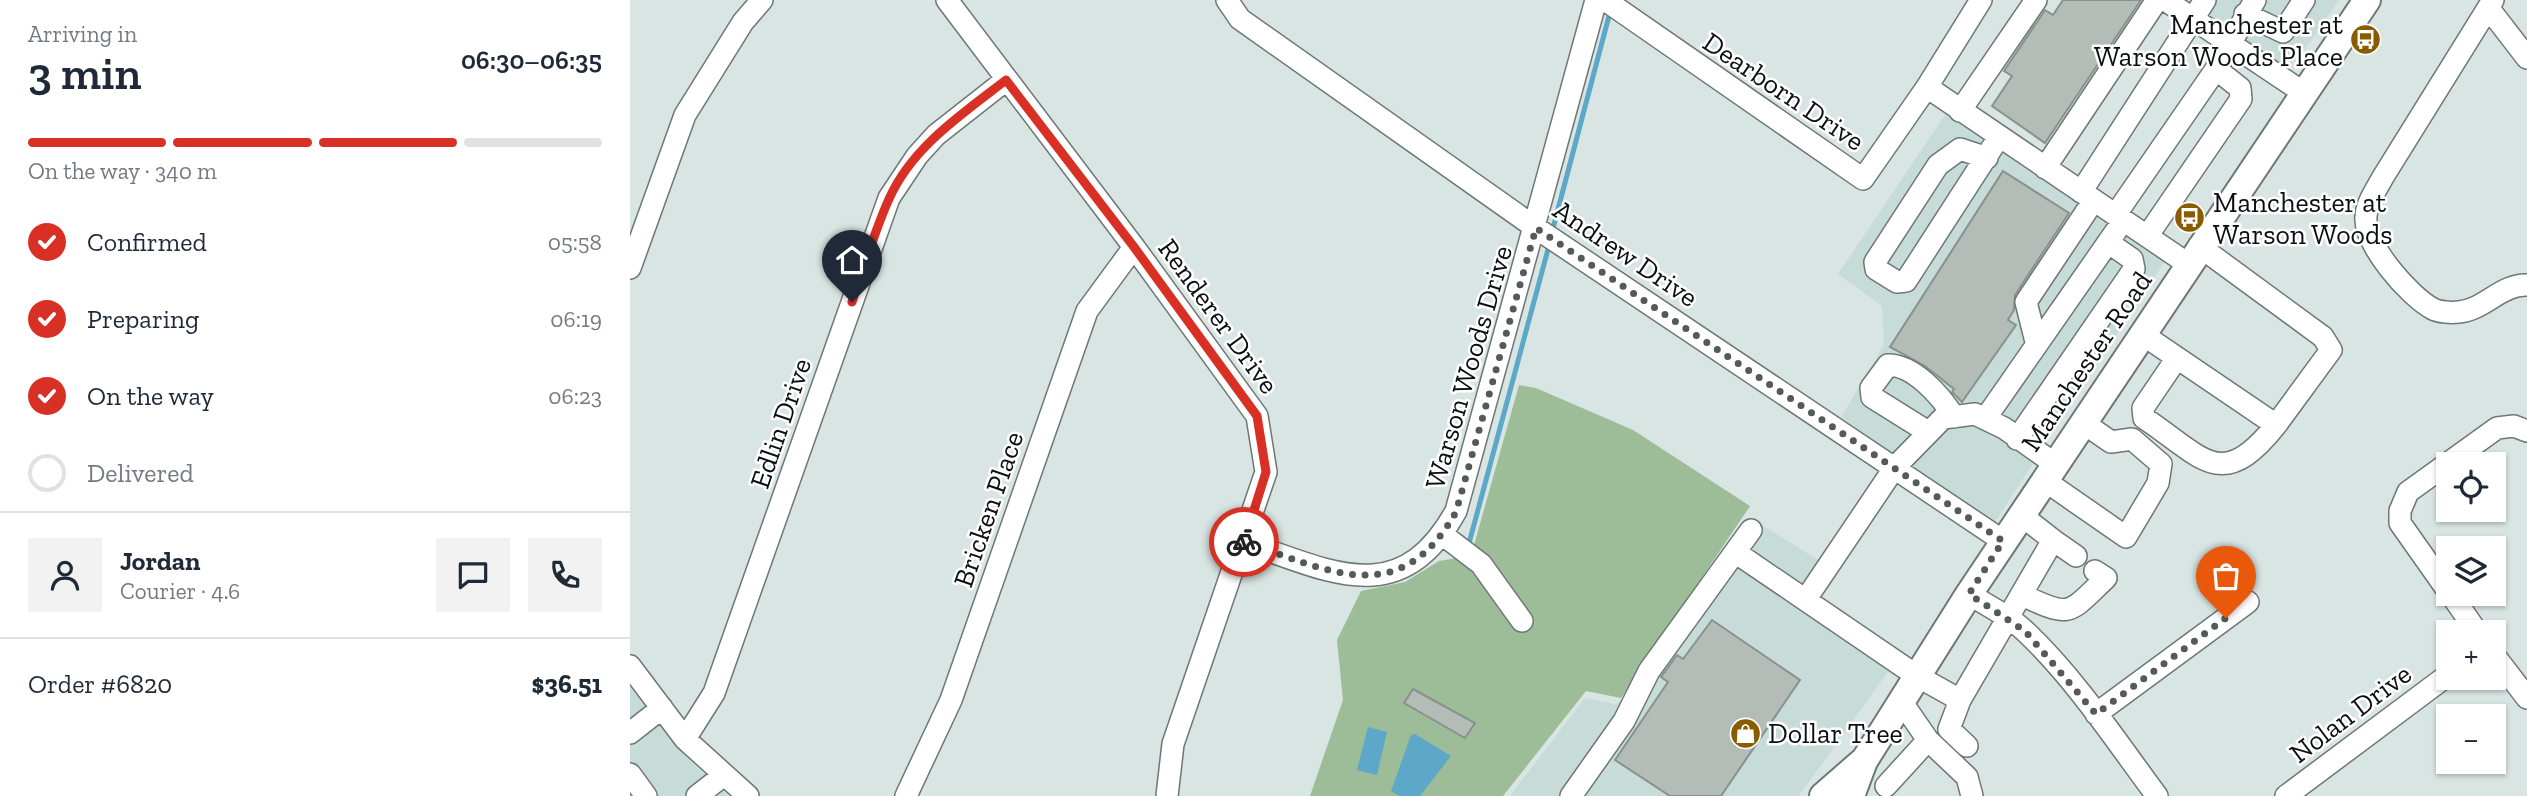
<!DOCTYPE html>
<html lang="en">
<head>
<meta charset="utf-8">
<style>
  body { margin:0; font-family:"Zilla Slab",serif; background:#f2f2f3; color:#1f2937; height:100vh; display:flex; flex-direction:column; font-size:26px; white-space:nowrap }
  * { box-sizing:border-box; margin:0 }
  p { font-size:23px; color:#747a83 }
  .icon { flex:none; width:38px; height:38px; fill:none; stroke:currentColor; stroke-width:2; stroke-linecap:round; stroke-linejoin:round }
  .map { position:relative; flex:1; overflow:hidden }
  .panel { display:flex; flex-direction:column; background:#fff; width:630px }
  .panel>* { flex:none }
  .fabs { position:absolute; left:1806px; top:452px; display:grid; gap:14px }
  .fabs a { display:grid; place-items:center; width:70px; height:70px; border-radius:0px; background:#fff; box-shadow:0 2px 5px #0004; font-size:35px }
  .pin { position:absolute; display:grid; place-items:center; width:60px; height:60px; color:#fff; margin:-72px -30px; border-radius:50% 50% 50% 0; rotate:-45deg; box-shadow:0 0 7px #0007 }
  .pin .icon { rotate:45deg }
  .courier { position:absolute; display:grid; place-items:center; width:70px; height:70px; margin:-35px; border:5px solid #d93025; border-radius:50%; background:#fff; color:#222; box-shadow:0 2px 9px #0007 }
  .overview em { font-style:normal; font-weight:600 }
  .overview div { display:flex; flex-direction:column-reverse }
  .overview { display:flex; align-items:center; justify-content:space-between; height:119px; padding:0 28px }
  h1 { font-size:46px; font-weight:600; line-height:52px }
  .bar { display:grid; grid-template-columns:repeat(4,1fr); gap:10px 7px; align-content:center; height:84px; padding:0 28px }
  .bar i { height:9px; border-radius:5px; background:#e0e1e3 }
  .bar .on { background:#d93025 }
  .bar p { grid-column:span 4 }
  .line { display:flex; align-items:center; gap:18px; padding:0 28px; border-top:2px solid #e0e1e3 }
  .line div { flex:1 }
  .round { display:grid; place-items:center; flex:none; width:74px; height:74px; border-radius:0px; background:#f2f2f3 }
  ol { padding:0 28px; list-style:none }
  li { display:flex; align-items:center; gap:21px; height:77px }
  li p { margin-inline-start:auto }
  li .icon { padding:7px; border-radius:50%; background:#d93025; color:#fff; stroke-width:4 }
  li:last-child { color:#747a83 }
  li i { width:38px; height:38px; border:4px solid #e0e1e3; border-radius:50% }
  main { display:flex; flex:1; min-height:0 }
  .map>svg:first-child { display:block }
  .built { fill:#c7dcd8 }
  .green { fill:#9dbd98 }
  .water { fill:#5da7c8 }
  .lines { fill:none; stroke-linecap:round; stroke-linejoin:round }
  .stream { stroke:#5da7c8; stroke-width:5 }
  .building { fill:#b3bcb7; stroke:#88918c; stroke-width:2 }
  .minor-casing { stroke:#6d7775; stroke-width:24 }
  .major-casing { stroke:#6d7775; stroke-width:30 }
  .minor { stroke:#fff; stroke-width:21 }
  .major { stroke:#fff; stroke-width:26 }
  .done { stroke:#535a59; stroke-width:7; stroke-dasharray:0 12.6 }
  .route { stroke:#d93025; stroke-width:9 }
  .labels { text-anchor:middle; stroke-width:5; stroke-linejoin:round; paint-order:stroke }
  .poi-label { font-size:28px; fill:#0b0f0f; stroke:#fff; text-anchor:start }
  .street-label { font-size:28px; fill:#0b0f0f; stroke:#fff }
</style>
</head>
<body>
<main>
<section class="panel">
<div class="overview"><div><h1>3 min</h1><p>Arriving in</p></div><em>06:30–06:35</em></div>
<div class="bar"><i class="on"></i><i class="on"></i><i class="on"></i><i></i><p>On the way · 340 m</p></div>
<ol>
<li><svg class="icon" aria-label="check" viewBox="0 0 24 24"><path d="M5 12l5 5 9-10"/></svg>Confirmed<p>05:58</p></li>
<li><svg class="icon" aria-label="check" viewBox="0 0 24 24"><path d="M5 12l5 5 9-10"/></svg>Preparing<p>06:19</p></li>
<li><svg class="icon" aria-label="check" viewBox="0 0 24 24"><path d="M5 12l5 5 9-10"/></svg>On the way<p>06:23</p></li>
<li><i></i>Delivered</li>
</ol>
<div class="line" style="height:126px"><a class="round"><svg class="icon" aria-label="person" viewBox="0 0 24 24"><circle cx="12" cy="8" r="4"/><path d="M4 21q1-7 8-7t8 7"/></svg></a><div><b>Jordan</b><p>Courier · 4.6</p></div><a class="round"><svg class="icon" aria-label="chat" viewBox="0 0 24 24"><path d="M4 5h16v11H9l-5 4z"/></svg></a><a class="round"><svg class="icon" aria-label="phone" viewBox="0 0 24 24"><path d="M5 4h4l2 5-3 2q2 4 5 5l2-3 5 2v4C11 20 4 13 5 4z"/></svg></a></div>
<div class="line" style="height:91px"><div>Order #6820</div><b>$36.51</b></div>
</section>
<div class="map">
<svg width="1897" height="796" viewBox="0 0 1897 796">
  <rect width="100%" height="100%" fill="#d9e5e3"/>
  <!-- built -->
  <path class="built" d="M1547,0h162l-30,44 -24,27z
    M1325,100l219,147 -181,278 -152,-108 43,-72 -2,-39 -44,-32z
    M1119,517l85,53 -17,26 83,59 -101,141h-289l75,-98 31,6 7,-5z
    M0,685l54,70 44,41h-98z"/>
  <!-- green -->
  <path class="green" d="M889,385l17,3 97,42 117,76 -129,192 -35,-7 -83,105h-193l33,-96 -6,-60 24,-49 44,-9 34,-21 18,-3 17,-13z"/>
  <!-- water -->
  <path class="water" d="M738,727l19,5 -10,43 -20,-5z
    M785,734l36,22 -31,40h-20l-9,-5 20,-56z"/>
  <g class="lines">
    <!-- stream -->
    <path class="stream" d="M922,232l58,-220
      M838,547l82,-305"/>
  </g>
  <!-- building -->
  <path class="building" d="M1433,0h78l-96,143 -53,-37 20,-30 -8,-5 41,-61 8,5z
    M1373,171l66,42 -54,82 -1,15 -6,10 8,5 -54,77 -10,-10 2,-3 -29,-23 -35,-19z
    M1082,620l88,60 -79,116h-51l-55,-36 53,-78 -7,-5 16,-22 6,4z
    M783,689l62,34 -10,15 -61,-35z"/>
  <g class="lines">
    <defs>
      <path id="minor" d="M317,0l187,247 123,169 9,56 -93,272 -6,52
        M597,0l13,19 296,209 467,313
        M975,0l258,179 64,-92 54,-87
        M1535,0l139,93
        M1863,0l-110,177c-7,13 -16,25 -17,39 -3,28 44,81 67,93 6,3 18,4 26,3 25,-2 42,-28 68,-27
        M1860,10l37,48
        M1615,14l38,18 21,-32
        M1297,87l261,177
        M1330,111l76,-111
        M1357,158l-27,-9 -22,16 -63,97 1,7 21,13 9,-1 93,-144
        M1415,168l112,-168
        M1451,192l124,-192
        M1486,214l100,-145 39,-69
        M1518,235l93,-136 -1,-11 -24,-19
        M0,268l55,-153 58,-93 19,-22
        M1512,334l134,91 55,-75 -8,-13 -124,-91
        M1406,342l-10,-40 68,-102
        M1547,358l-34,50 1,10c59,39 77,76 132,7
        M1355,419l131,-188
        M1298,432l-56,-35 -1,-9 17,-23c26,0 53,31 66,52
        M1387,439l117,-170 -2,-10 -23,-16
        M1414,480l82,57 32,-54 3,-19 -29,-25 -21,3 -29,-20
        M813,535l38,29 41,57
        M1423,540l23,16
        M614,542c86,29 156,70 212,-31l140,-511
        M1105,552l182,124 43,24 -11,29 18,17
        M1818,591l-48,-68v-12l8,-19 89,-64 17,-2 13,5
        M1820,593l27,39
        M1339,594c19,12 42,23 58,39 50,48 89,108 130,163
        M1392,595c50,23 45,20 84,-17l-11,-7
        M1176,599l89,-132 48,-49 32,-4 29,14 51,36
        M1864,655l33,43
        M0,666l55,73 63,57
        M1330,700l93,-160 -32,-25
        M1271,701l27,39 39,37 5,19
        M1466,714l152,-112
        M0,733l32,-25
        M55,739l29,-46 175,-495 28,-42 19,-21 70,-55
        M0,774l16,22
        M1256,786l42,-46
        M67,796l27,-21
        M276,796l45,-96 136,-389 47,-64
        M941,796l53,-75 25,-50 102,-141
        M1656,796l162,-121"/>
      <path id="major" d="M1193,796l39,-34
        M1221,796l13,-35 105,-167 398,-594"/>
    </defs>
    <!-- minor casing -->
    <use href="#minor" class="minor-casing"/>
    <!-- major casing -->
    <use href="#major" class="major-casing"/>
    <!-- minor -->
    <use href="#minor" class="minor"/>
    <!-- major -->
    <use href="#major" class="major"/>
  </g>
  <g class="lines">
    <!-- done -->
    <path class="done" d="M614,542c86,29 156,69 212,-30l80,-284 467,313 -34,53 56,37 71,83 130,-96"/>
    <!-- route -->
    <path class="route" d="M222,302c12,-34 22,-70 37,-103 23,-52 73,-85 117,-119l128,167 123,169 9,56 -22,70"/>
  </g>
  <!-- icons -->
  <defs>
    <symbol id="bus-disc" viewBox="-11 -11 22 22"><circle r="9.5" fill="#8a5c00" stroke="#fff"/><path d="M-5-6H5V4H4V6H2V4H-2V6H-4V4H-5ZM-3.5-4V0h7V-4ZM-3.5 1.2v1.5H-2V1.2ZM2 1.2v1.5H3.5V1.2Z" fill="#fff"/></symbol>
    <symbol id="shop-disc" viewBox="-11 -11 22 22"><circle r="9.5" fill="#8a5c00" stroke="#fff"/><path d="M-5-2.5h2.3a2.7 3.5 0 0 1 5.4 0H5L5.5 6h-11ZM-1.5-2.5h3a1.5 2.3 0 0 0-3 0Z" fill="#fff"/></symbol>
  </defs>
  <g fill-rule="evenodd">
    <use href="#bus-disc" x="1718" y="22" width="35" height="35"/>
    <use href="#bus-disc" x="1542" y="200" width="35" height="35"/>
    <use href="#shop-disc" x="1098" y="716" width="35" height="35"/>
  </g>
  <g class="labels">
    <!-- poi labels -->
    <g class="poi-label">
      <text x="1713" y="34" text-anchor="end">Manchester at<tspan x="1713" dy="32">Warson Woods Place</tspan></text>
      <text x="1583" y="212">Manchester at<tspan x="1583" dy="32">Warson Woods</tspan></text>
      <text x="1138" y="743">Dollar Tree</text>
    </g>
    <!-- street labels -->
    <g class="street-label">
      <text transform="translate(1154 91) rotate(34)" y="10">Dearborn Drive</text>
      <text transform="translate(996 253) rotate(34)" y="10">Andrew Drive</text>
      <text transform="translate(589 316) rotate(54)" y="10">Renderer Drive</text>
      <text transform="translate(1456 361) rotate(-56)" y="10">Manchester Road</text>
      <text transform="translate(838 367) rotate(-74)" y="10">Warson Woods Drive</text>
      <text transform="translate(150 423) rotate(-71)" y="10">Edlin Drive</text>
      <text transform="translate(358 509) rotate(-71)" y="10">Bricken Place</text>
      <text transform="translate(1720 713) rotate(-37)" y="10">Nolan Drive</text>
    </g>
  </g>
</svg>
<div class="fabs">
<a><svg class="icon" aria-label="locate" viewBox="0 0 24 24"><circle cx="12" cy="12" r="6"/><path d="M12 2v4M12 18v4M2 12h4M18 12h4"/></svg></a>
<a><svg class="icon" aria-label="layers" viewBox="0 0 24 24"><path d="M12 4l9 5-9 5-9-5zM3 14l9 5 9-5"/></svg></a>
<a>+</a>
<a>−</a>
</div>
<div class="pin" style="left:1596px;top:618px;background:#ea580c"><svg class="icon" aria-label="bag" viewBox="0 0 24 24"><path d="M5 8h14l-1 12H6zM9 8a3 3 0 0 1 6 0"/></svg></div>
<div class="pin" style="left:222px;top:302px;background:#1f2937"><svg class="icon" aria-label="home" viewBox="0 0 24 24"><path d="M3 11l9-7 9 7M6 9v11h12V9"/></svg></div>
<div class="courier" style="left:614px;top:542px"><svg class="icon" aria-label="bike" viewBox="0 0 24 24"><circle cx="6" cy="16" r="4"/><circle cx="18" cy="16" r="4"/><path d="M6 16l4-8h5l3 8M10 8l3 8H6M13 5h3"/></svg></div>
</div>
</main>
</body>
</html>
